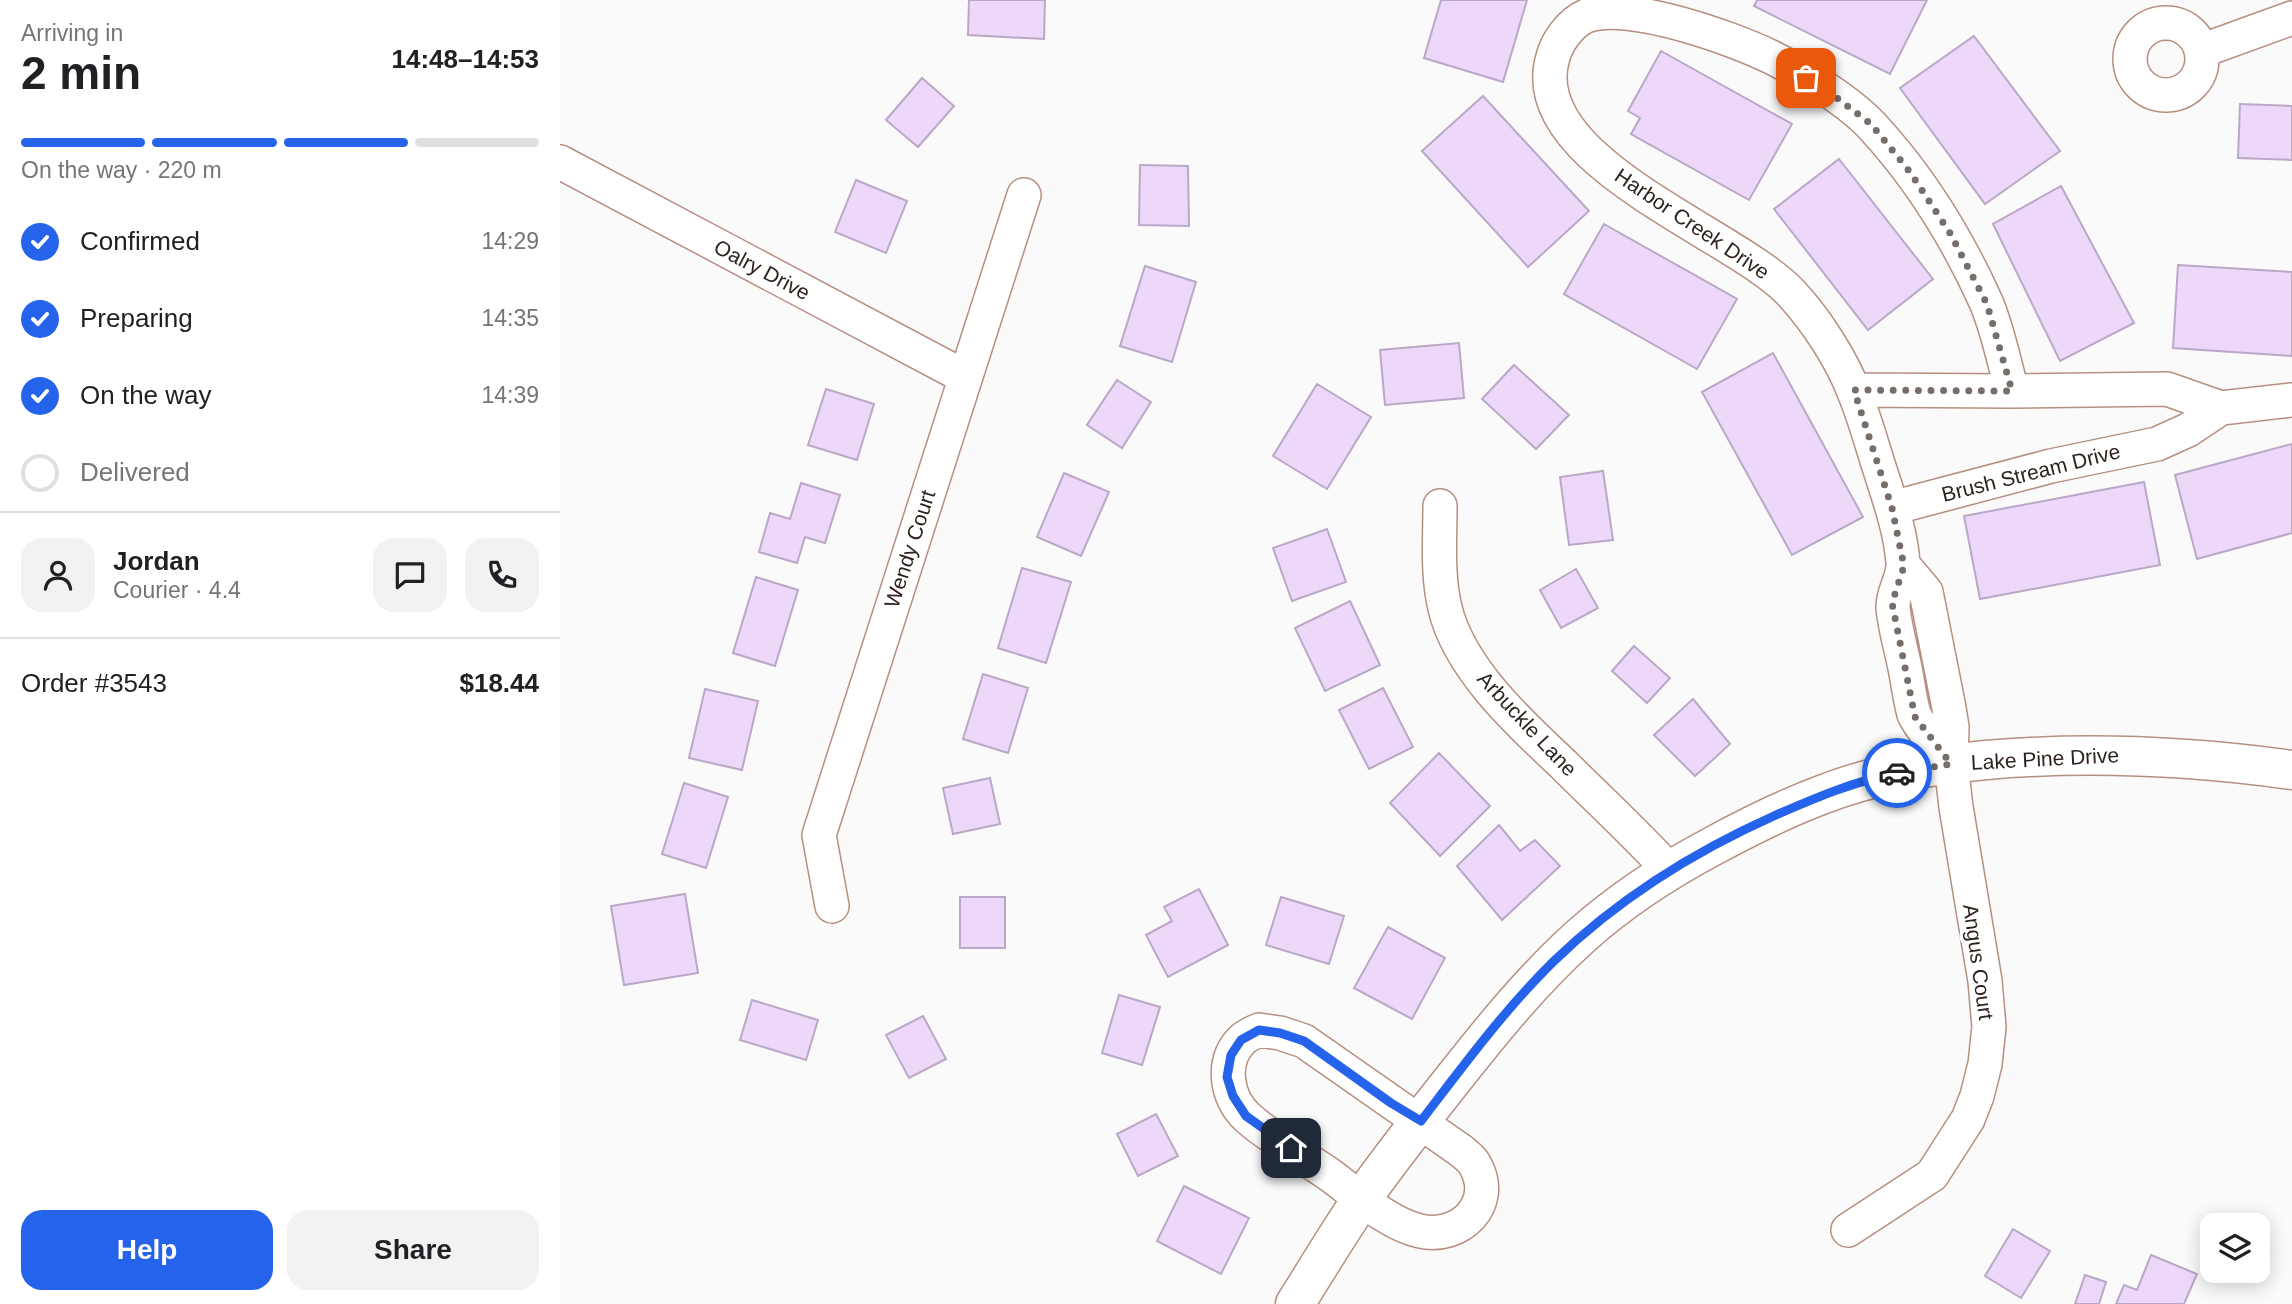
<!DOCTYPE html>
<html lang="en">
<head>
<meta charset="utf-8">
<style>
  body { margin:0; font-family:Helvetica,sans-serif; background:#f2f2f2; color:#202124; height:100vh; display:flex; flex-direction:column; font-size:26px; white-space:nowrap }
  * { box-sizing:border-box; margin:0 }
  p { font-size:23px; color:#757577 }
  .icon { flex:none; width:38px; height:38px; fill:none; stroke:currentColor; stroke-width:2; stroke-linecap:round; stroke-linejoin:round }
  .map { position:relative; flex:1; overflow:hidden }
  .drawer { display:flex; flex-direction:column; background:#fff; width:560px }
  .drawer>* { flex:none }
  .buttons { position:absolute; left:1640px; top:1213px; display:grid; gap:14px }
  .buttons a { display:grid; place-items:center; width:70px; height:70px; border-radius:14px; background:#fff; box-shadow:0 4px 18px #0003; font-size:35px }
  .pin { position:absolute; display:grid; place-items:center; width:60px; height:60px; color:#fff; margin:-30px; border-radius:14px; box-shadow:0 4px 10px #0006 }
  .courier { position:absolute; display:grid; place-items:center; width:70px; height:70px; margin:-35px; border:5px solid #2563eb; border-radius:50%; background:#fff; color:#222; box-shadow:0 2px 9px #0007 }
  .summary em { font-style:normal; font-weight:700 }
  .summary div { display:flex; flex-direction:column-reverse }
  .summary { display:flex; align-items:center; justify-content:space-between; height:119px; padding:0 21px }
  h1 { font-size:46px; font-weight:700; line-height:52px }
  .bar { display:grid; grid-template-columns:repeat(4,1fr); gap:10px 7px; align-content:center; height:84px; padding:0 21px }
  .bar i { height:9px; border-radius:5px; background:#e0e0e0 }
  .bar .current { background:#2563eb }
  .bar p { grid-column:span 4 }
  .line { display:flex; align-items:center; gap:18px; padding:0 21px; border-top:2px solid #e0e0e0 }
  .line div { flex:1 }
  .round { display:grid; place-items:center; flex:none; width:74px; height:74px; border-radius:21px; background:#f2f2f2 }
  ol { padding:0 21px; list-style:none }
  li { display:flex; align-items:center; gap:21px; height:77px }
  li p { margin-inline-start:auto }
  li .icon { padding:7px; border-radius:50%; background:#2563eb; color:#fff; stroke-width:4 }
  li:last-child { color:#757577 }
  li i { width:38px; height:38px; border:4px solid #e0e0e0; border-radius:50% }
  .cta { display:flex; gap:14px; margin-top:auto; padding:14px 21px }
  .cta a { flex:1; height:80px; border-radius:21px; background:#2563eb; color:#fff; font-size:28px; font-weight:700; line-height:80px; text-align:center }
  .cta a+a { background:#f2f2f2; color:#202124 }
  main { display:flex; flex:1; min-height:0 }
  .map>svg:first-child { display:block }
  .building { fill:#edd8f9; stroke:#bba7c6; stroke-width:2 }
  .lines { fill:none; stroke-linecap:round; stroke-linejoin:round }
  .minor-casing { stroke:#b59081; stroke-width:36 }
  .tertiary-casing { stroke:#b59081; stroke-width:41 }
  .minor { stroke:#fff; stroke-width:33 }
  .tertiary { stroke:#fff; stroke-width:38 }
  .done { stroke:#776e6a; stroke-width:7; stroke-dasharray:0 12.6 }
  .route { stroke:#2563eb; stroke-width:9 }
  .labels { text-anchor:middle; stroke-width:7; stroke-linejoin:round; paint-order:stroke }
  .street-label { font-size:21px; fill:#30221c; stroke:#fff }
</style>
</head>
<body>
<main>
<section class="drawer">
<div class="summary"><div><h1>2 min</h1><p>Arriving in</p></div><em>14:48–14:53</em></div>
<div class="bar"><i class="current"></i><i class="current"></i><i class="current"></i><i></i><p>On the way · 220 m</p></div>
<ol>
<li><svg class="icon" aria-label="check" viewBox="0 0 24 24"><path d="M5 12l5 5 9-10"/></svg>Confirmed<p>14:29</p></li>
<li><svg class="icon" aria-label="check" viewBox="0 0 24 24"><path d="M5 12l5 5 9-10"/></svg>Preparing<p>14:35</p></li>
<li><svg class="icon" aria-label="check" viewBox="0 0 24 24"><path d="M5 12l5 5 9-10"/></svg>On the way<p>14:39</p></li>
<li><i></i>Delivered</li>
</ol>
<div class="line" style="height:126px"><a class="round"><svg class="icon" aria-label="person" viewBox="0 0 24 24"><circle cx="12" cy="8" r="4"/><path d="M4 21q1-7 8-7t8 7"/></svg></a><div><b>Jordan</b><p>Courier · 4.4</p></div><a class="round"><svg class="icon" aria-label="chat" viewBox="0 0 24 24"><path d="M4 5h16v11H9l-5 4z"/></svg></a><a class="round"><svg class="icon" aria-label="phone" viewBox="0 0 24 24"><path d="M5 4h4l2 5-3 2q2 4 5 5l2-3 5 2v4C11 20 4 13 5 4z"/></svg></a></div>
<div class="line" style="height:91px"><div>Order #3543</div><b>$18.44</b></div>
<div class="cta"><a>Help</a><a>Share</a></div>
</section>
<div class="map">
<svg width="1732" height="1304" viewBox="0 0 1732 1304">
  <rect width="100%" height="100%" fill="#fafafa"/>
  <!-- building -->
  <path class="building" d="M409,0h76l-1,39 -76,-4z
    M881,0h86l-24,82 -79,-24z
    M1197,0h170l-37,74 -136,-68z
    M1414,36l86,115 -75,53 -85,-116z
    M1101,51l131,73 -43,76 -118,-66 9,-16 -12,-7z
    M362,78l32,28 -36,41 -32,-27z
    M923,96l106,115 -61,56 -106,-116z
    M1680,104l52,2v54l-54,-2z
    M1279,159l94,120 -65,51 -94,-121z
    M580,165l48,1 1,60 -50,-1z
    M296,180l51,21 -21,52 -51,-21z
    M1501,186l73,137 -74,38 -67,-137z
    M1044,224l133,75 -40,70 -133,-75z
    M1618,265l114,7v84l-119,-8z
    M585,266l51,16 -24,80 -52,-16z
    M899,343l5,55 -79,7 -5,-55z
    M1213,353l90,164 -71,38 -90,-163z
    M954,365l55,50 -33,34 -54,-50z
    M557,380l34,22 -29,46 -35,-23z
    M757,384l54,33 -44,72 -54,-33z
    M266,389l48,15 -17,56 -49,-15z
    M1732,444v89l-95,26 -22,-84z
    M1043,471l10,69 -44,5 -9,-68z
    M504,473l45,19 -28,64 -44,-19z
    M1584,482l16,83 -180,34 -16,-83z
    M241,483l39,12 -15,48 -20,-6 -8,26 -38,-11 11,-39 20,6z
    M767,529l19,53 -54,19 -19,-53z
    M462,568l49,14 -25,81 -48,-15z
    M1016,569l22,39 -37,20 -21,-38z
    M196,577l42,13 -23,76 -42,-13z
    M790,601l30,64 -55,26 -30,-63z
    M1074,646l36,32 -23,25 -35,-32z
    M423,674l45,14 -20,65 -45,-14z
    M823,688l30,59 -44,22 -30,-59z
    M145,689l53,12 -16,69 -53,-12z
    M1133,699l37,45 -35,32 -41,-41z
    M879,753l51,53 -50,50 -50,-53z
    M430,778l10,46 -47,10 -10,-46z
    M124,783l44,14 -22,71 -44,-14z
    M939,825l21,26 15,-11 25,26 -58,54 -45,-54z
    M639,889l29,56 -60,32 -22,-42 26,-14 -8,-14z
    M125,894l13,79 -74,12 -13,-79z
    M400,897h45v51h-45z
    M721,897l63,19 -15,48 -63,-19z
    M828,927l57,31 -33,61 -58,-31z
    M559,995l41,12 -18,58 -40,-12z
    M192,1000l66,20 -12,40 -66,-20z
    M363,1016l23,43 -37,19 -23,-43z
    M596,1114l22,42 -40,20 -21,-42z
    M624,1186l65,32 -28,56 -64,-33z
    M1453,1229l37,22 -29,47 -36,-22z
    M1591,1255l46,19 -13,30h-68l8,-19 13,5z
    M1525,1275l21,7 -7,22h-24z"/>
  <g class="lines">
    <defs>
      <path id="minor" d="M1570 59a36 36 0 1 1 72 0a36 36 0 1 1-72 0Z
        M1641,51l91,-33
        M0,162l405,215
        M1294,390l158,1 155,-2 54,19 71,-8
        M880,506c0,34 -3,69 5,102 14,60 74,115 118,156 35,35 72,69 106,106
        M1332,508l159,-42 106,-22 31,-14 33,-22
        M1391,764c-9,-13 -32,-37 -37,-50 -4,-14 -6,-31 -9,-46 -4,-20 -10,-40 -12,-60 -1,-15 11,-30 10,-45 -2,-30 -13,-62 -22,-90 -9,-27 -16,-55 -27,-81 -12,-32 -38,-72 -62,-98 -54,-60 -271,-133 -239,-237 4,-15 17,-34 33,-41 40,-16 146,22 185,41 31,15 79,45 102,70 46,50 85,113 113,175 12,28 18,60 26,89
        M272,906l-13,-71 205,-640
        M699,1030l21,3 24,8 156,109c5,4 12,9 15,15 22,39 -15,75 -55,66 -32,-7 -64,-37 -90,-56 -25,-17 -61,-38 -83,-58 -20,-18 -27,-55 -6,-76 4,-5 12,-8 18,-11z
        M1288,1230l84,-55 36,-56 9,-23 8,-32 4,-37 -4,-46 -29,-174 -5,-43 1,-37 -3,-19 -23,-116 -22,-26"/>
      <path id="tertiary" d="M735,1304c22,-35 43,-70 66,-104 28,-40 59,-79 89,-117 41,-52 82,-103 131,-147 39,-35 85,-65 132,-90 35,-19 73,-38 111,-52 51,-20 108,-29 162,-34 103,-9 204,-4 306,10"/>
    </defs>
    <!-- minor casing -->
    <use href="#minor" class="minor-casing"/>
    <!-- tertiary casing -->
    <use href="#tertiary" class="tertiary-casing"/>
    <!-- minor -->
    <use href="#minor" class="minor"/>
    <!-- tertiary -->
    <use href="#tertiary" class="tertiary"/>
  </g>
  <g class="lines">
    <!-- done -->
    <path class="done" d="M1246,78l18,10 47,36 39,48 40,61 37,71 25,87 -158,-1 38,118 12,58 -12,37 23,114 36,47 -54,9"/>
    <!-- route -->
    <path class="route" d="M731,1148l-45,-32 -13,-20 -6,-19 4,-22 10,-15 18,-10 21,3 24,8 87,62 30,18c42,-55 84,-112 133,-160 64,-62 141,-110 222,-146 39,-17 79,-34 121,-42"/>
  </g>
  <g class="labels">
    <!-- street labels -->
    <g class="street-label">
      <text transform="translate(1132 224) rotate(34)" y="7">Harbor Creek Drive</text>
      <text transform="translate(202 270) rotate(28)" y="7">Oalry Drive</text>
      <text transform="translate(1471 473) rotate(-14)" y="7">Brush Stream Drive</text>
      <text transform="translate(350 549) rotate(-72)" y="7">Wendy Court</text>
      <text transform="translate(967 724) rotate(47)" y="7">Arbuckle Lane</text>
      <text transform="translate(1485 759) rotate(-3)" y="7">Lake Pine Drive</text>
      <text transform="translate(1418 962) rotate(82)" y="7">Angus Court</text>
    </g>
  </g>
</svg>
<div class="buttons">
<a><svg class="icon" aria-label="layers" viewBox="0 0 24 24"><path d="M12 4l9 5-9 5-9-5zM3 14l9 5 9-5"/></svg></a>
</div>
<div class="pin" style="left:1246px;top:78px;background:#ea580c"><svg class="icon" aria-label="bag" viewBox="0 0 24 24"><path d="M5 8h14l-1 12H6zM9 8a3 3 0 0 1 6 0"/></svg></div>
<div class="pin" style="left:731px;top:1148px;background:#1f2937"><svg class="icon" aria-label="home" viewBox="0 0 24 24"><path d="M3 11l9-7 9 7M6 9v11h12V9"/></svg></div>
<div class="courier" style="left:1337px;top:773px"><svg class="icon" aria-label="car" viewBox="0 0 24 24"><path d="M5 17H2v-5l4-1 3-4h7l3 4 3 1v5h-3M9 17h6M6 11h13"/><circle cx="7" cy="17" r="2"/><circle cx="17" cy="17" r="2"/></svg></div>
</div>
</main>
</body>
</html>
